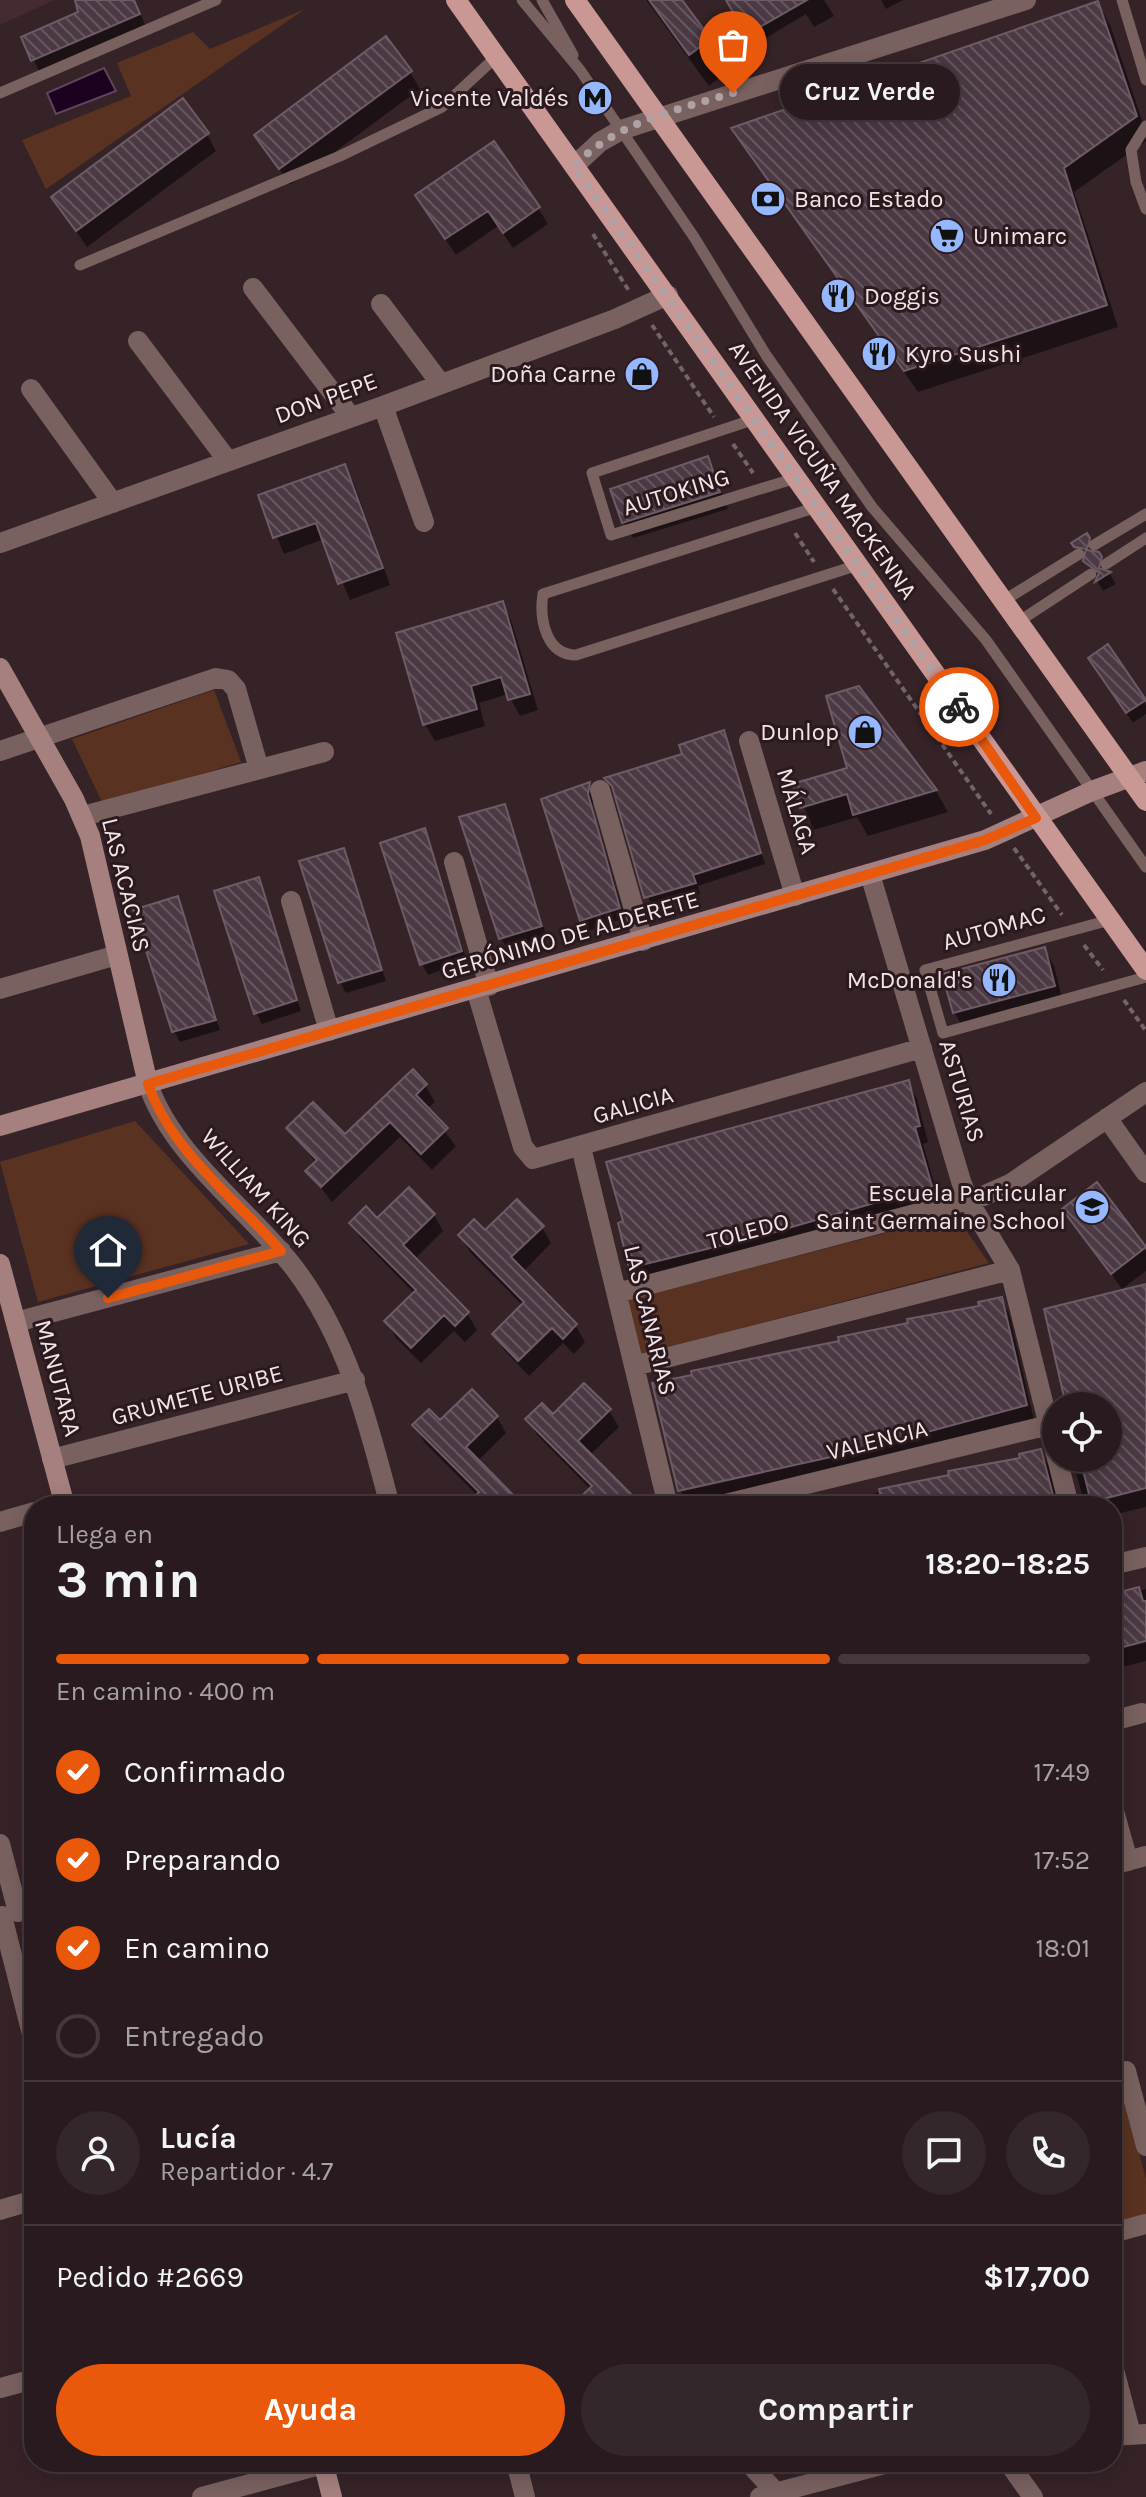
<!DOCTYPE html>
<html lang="es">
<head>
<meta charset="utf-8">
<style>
  body { margin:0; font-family:Karla,sans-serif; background:#34272b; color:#f1f3f6; height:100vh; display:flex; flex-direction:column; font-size:30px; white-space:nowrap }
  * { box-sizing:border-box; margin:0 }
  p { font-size:26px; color:#a5a1a4 }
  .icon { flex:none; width:44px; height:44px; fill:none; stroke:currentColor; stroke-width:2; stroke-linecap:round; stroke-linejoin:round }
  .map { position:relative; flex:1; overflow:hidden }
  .sheet { position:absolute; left:24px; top:1496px; width:1098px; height:976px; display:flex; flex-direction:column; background:#281a1e; border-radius:32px; box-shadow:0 4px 20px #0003,0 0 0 2px #44383c }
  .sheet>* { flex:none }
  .controls { position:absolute; left:1042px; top:1392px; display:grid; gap:16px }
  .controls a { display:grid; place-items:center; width:80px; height:80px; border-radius:50%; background:#281a1e; box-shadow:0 4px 20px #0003,0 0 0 2px #44383c; font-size:40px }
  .pin { position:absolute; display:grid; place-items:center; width:68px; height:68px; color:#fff; margin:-82px -34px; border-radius:50% 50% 50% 0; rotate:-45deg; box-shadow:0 0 8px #0007 }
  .pin .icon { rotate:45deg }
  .courier { position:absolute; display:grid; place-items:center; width:80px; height:80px; margin:-40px; border:6px solid #ea580c; border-radius:50%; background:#fff; color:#222; box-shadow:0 2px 10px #0007 }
  .bubble { position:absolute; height:56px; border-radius:28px; background:#281a1e; box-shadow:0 4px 20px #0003,0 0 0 2px #44383c; font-size:26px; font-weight:700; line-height:56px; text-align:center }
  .head em { font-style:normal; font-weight:700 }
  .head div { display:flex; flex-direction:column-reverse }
  .head { display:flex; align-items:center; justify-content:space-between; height:136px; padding:0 32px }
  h1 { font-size:52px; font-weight:700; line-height:60px }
  .bar { display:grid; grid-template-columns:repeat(4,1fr); gap:12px 8px; align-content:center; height:96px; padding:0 32px }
  .bar i { height:10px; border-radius:6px; background:#44383c }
  .bar .on { background:#ea580c }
  .bar p { grid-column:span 4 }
  .line { display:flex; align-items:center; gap:20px; padding:0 32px; border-top:2px solid #44383c }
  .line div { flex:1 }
  .round { display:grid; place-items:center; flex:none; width:84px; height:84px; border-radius:42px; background:#34272b }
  ol { padding:0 32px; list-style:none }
  li { display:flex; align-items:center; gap:24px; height:88px }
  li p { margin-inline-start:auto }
  li .icon { padding:8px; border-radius:50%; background:#ea580c; color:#fff; stroke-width:4 }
  li:last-child { color:#a5a1a4 }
  li i { width:44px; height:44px; border:4px solid #44383c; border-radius:50% }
  .cta { display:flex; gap:16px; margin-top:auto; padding:16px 32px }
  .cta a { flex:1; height:92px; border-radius:48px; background:#ea580c; color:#fff; font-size:32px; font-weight:700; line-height:92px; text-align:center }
  .cta a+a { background:#34272b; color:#f1f3f6 }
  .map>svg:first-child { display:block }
  .built { fill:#442b31 }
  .green { fill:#5a3222 }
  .water { fill:#1d0220; stroke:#5d465c; stroke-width:2 }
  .shadow { fill:#0007 }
  .building { fill:url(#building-back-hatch); stroke:#6f5b66; stroke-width:2 }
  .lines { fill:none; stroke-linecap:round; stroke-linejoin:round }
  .path { stroke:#746368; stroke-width:4; stroke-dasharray:6 4; stroke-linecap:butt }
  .service { stroke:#79615f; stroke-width:11 }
  .minor { stroke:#79615f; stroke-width:20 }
  .tertiary { stroke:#79615f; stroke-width:20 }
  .secondary { stroke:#a6807e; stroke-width:20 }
  .primary { stroke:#c99895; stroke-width:20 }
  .done { stroke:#b0a1a5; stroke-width:8; stroke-dasharray:0 14.4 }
  .route { stroke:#ea580c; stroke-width:10 }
  .labels { text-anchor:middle; stroke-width:6; stroke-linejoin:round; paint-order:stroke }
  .poi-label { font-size:24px; fill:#f2e5e8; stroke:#2c191e; text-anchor:end }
  .street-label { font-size:24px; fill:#f2e5e8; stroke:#2c191e }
</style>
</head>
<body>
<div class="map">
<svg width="1146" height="2497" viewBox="0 0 1146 2497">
  <defs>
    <pattern id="building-back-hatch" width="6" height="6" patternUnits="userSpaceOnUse" patternTransform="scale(2)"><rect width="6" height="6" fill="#4b3944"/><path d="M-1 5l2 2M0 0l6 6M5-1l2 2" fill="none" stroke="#65565f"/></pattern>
  </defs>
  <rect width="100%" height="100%" fill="#362328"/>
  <!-- built -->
  <path class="built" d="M0,0h54l-54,25z"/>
  <!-- green -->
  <path class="green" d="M305,9l-259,180 -24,-49 109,-44 -14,-33 76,-31 17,17z
    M214,690l27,72 -138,42 -31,-65z
    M135,1121l114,123 -211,58 -38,-140z
    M955,1215l34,48 -349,92 -12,-55z
    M1121,2083l25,96v40l-34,9v-143z"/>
  <!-- water -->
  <path class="water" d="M104,68l12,23 -60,23 -9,-21z"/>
  <!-- shadow -->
  <path class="shadow" d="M77,0h57l14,31 -106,46 -19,-39 57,-25z
    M646,0h33l48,72 -18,14z
    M728,0h96l10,16 -20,11 -8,-13 -52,31z
    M881,0h22l-17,9z
    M1098,3l12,22 36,107v9l-72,51 44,135 -200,65 -184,-263z
    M410,72l10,17 -130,96 -34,-50z
    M207,134l9,17 -129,96 -34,-49z
    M538,208l10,16 -35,24 -15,-22 -42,29 -29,-43z
    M707,458l21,51 -95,29 -9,-16z
    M344,467l10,16 36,102 -40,15 -26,-61 -40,15 -24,-58z
    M1086,536l30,48 -13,7 -5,-9 1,-4 -7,-6 -18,-29z
    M502,604l9,16 27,90 -18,6 -12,-22 -29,9 6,23 -50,15 -10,-17z
    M1107,647l39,58v9l-13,9 -36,-54z
    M858,689l78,102 12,21 -80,24 -11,-19 -43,13 -19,-44 55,-17z
    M723,732l42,132 -67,22 2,8 -48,14 -36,-115 -9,-14 77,-24z
    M589,785l6,10 -3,11 33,112 -37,13 -44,-131z
    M504,806l43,131 -40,12 -6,-11z
    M424,830l43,131 -39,14 -6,-11z
    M343,850l43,131 -40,12 -6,-11z
    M258,879l43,132 -39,13 -6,-11z
    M177,899l43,131 -40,12 -6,-11z
    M1044,949l10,17 9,36 -99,27 -10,-17z
    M908,1083l9,16 11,43 -5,2 17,59 -300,81 -9,-17z
    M425,1085l10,17 -8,7 29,37 -24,24 -32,-33 -68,65 -24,-31 8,-8 -27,-35 56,9z
    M1097,1185l49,66v20l-24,18 -57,-80z
    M434,1215l9,16 -28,28 52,54 10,17 -12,12 -11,-11 -33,32 -25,-25 -9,-16 28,-28 -53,-54 -10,-17z
    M542,1227l9,16 -28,29 53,54 9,16 -11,12 -11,-11 -34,33 -25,-26 -9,-16 28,-28 -53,-54 -10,-17z
    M1146,1286v221l-34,8v-9h-27l-13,-48h36v-52h-40z
    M1001,1299l8,14 25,107 -177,46 -169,38 -8,-14 161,-148 140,-34z
    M609,1411l10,16 -29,28 50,51h-66l17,-16 -54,-55 -9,-16z
    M497,1417l9,16 -29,29 44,44h-53l10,-10 -54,-54 -9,-17z
    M1040,1452l9,14 10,40h-241l204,-46z
    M1146,1589v72l-34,9v-73z"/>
  <!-- building -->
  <path class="building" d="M75,0h59l6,14 -109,47 -10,-24 57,-25z
    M649,0h33l29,39 -22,16z
    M726,0h81l-61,35z
    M1098,1l39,115 -73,52 43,137 -203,66 -173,-243z
    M386,36l26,35 -133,98 -25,-34z
    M183,98l26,35 -133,98 -25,-34z
    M494,141l46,66 -37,26 -15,-22 -43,28 -30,-44z
    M708,456l12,36 -98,31 -12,-34z
    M345,464l38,104 -45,16 -22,-61 -43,15 -15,-43z
    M1087,533l3,5 -3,12 12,2 3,5 -3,11 12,4 -16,10 4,-9 -16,-12 3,-12 -12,-2 -3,-4z
    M503,601l27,93 -22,6 -7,-23 -30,9 6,23 -54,16 -27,-92z
    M1108,644l38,56 -20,13 -38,-55z
    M859,686l78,104 -84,25 -6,-21 -47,14 -8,-24 55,-16 -21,-72z
    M724,730l37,123 -68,22 3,8 -52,15 -32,-112 -8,-8 78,-24 -3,-9z
    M590,782l-2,12 32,114 -40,13 -39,-122z
    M505,804l37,122 -43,13 -40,-122z
    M425,828l37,123 -42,14 -40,-122z
    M344,848l38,122 -44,13 -39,-122z
    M259,877l38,123 -43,14 -40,-123z
    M178,896l38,124 -44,12 -39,-122z
    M1045,947l10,39 -102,27 -11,-39z
    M413,1069l14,15 -11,11 32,33 -27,26 -31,-32 -69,65 -16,-16 12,-11 -31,-32 27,-26 32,32z
    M909,1080l11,46 -5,1 17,59 -164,48 -139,34 -11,-45 5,-2 -17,-59z
    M1097,1182l49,65 -35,27 -49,-65z
    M409,1187l26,27 -32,31 66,67 -14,14 -11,-11 -33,33 -27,-27 32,-31 -67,-67 17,-17 11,12z
    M517,1199l27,27 -33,31 66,67 -14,15 -11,-11 -34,33 -26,-27 32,-32 -66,-67 16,-16 11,11z
    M1146,1284v204l-55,14 -11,-44h28v-52h-42l-22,-97z
    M1002,1297l25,108 -178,48 -171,38 -26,-108 40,-8 -1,-4 148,-30 -1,-4 70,-14 -1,-4 72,-13 -1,-4z
    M584,1383l27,26 -33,32 65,65h-72l21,-20 -67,-67 17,-16 11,11z
    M472,1389l26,27 -32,31 58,59h-59l14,-14 -67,-67 17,-16 11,11z
    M1041,1449l14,54 -172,3 -4,-17 70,-14 -1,-4 72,-13 -1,-4z
    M1139,1587l4,14h3v40l-34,9v-56z"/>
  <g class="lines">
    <!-- path -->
    <path class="path" d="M593,234l36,57
      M652,325l62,92
      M733,444l20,29
      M795,533l19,29
      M833,589l158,225
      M1014,848l48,67
      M1084,945l19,25
      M1124,1000l22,31"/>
    <!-- service -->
    <path class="service" d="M522,0l58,70 114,167 72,118 106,152 114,133 160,227
      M542,0l31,55
      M1122,0l24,80
      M0,93l216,-93
      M1146,126l-15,24 5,32 10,27
      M80,265l260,-109 102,-49 54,-50
      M755,419l-163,54 19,62 185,-57
      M817,507l-274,87c-4,25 3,61 33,61l282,-90
      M1094,545l52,-31
      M1106,564l40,-26
      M1003,601l76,-47
      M1018,622l73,-48
      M1110,920l-185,50 18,63 203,-56"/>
    <!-- minor -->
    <path class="minor" d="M253,288l98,129
      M381,304l60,80
      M138,341l90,120
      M31,389l82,114
      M383,406l41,116
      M0,543l383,-137 232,-87 53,-24
      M749,741l46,155
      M0,751l216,-73 12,2 8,9 23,80
      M600,790l43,151
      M83,816l241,-64
      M454,862l35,124
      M870,874l91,307 7,19 42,70 46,184
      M291,901l38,130
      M0,989l117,-34
      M476,989l47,158 10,12 389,-111
      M148,1084c24,72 101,125 147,185 53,71 73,153 95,237
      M1107,1118l39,55
      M581,1147l87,359
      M617,1293l366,-97 27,-12 136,-92
      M16,1322l265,-71
      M634,1366l376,-96
      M1057,1458l12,48
      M52,1459l303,-79
      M717,1506l332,-81
      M0,1522l34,-10
      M1112,1565l34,-8
      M1112,1721l30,-8
      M1112,1804l16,57
      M0,1844l18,68
      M1112,1865l34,-9
      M2,1916l32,126
      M1126,2071l20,75
      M0,2210l34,-10
      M1112,2233l34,-9
      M1112,2362l19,72
      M0,2388l34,-9
      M516,2462l9,35
      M748,2462l32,35
      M1008,2462l25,35
      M202,2497l121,-33"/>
    <!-- tertiary -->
    <path class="tertiary" d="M574,166l26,-24 21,-12 405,-130
      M1112,2436l34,-2
      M760,2497l132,-35"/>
    <!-- secondary -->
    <path class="secondary" d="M0,668l74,131 16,37 58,248
      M0,1126l985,-286 107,-49 54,-20
      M0,1264l65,242
      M323,2462l9,35"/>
    <!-- primary -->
    <path class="primary" d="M456,0l690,970
      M575,0l571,801"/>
  </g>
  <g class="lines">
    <!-- done -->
    <path class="done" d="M733,93c-57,17 -116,29 -159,73l385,541"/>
    <!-- route -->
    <path class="route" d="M108,1298l173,-47c-45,-52 -110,-100 -133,-167l722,-210 115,-34 51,-22 -77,-111"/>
  </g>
  <!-- icons -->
  <defs>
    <symbol id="metro-disc" viewBox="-11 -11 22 22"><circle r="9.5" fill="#94b7fd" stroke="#2c191e"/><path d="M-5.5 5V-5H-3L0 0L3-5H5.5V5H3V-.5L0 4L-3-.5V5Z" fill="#111"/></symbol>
    <symbol id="bank-disc" viewBox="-11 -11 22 22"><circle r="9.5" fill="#94b7fd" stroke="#2c191e"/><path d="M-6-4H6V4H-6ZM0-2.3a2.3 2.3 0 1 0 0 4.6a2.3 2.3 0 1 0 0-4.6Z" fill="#111"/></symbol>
    <symbol id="supermarket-disc" viewBox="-11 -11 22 22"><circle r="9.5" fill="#94b7fd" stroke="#2c191e"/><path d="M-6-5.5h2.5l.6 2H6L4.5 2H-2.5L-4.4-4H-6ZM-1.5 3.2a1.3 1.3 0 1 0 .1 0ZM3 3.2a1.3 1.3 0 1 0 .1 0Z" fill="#111"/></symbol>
    <symbol id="restaurant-disc" viewBox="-11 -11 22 22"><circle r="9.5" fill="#94b7fd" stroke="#2c191e"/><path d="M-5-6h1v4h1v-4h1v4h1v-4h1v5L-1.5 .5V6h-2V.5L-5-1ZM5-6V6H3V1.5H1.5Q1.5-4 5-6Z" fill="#111"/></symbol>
    <symbol id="shop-disc" viewBox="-11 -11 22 22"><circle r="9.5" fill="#94b7fd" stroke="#2c191e"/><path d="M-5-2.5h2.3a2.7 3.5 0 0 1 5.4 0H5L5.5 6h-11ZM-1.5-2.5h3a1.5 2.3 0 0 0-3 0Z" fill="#111"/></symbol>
    <symbol id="school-disc" viewBox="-11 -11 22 22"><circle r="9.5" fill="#94b7fd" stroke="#2c191e"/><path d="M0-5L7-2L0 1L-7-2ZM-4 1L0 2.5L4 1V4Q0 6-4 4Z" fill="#111"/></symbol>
  </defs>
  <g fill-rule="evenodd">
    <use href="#metro-disc" x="575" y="78" width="40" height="40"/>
    <use href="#bank-disc" x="748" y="179" width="40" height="40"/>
    <use href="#supermarket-disc" x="927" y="216" width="40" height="40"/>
    <use href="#restaurant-disc" x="818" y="276" width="40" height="40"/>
    <use href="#restaurant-disc" x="859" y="334" width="40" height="40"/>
    <use href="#shop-disc" x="622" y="354" width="40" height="40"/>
    <use href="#shop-disc" x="845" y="712" width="40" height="40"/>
    <use href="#restaurant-disc" x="979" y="960" width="40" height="40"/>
    <use href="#school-disc" x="1072" y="1187" width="40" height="40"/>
  </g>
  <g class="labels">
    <!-- poi labels -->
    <g class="poi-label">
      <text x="569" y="106">Vicente Valdés</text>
      <text x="794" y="207" text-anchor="start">Banco Estado</text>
      <text x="973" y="244" text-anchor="start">Unimarc</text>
      <text x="864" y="304" text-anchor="start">Doggis</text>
      <text x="905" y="362" text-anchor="start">Kyro Sushi</text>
      <text x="616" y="382">Doña Carne</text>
      <text x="839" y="740">Dunlop</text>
      <text x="973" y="988">McDonald's</text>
      <text x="1066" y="1201">Escuela Particular<tspan x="1066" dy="28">Saint Germaine School</tspan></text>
    </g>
    <!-- street labels -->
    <g class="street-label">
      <text transform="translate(326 398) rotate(-20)" y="8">DON PEPE</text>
      <text transform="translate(823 470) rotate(55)" y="8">AVENIDA VICUÑA MACKENNA</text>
      <text transform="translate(676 492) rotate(-17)" y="8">AUTOKING</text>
      <text transform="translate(797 811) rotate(73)" y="8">MÁLAGA</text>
      <text transform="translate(126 885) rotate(76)" y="8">LAS ACACIAS</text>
      <text transform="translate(994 928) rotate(-16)" y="8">AUTOMAC</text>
      <text transform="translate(570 935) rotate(-16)" y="8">GERÓNIMO DE ALDERETE</text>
      <text transform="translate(962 1091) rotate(73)" y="8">ASTURIAS</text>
      <text transform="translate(633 1105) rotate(-16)" y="8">GALICIA</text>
      <text transform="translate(256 1188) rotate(48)" y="8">WILLIAM KING</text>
      <text transform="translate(748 1231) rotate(-15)" y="8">TOLEDO</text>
      <text transform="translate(650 1320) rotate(76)" y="8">LAS CANARIAS</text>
      <text transform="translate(58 1378) rotate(75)" y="8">MANUTARA</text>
      <text transform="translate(197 1395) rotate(-15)" y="8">GRUMETE URIBE</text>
      <text transform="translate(877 1440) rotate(-14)" y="8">VALENCIA</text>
    </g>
  </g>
</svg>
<div class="controls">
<a><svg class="icon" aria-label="locate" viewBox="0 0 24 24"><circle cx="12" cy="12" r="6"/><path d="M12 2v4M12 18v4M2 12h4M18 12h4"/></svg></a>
</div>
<div class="pin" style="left:733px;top:93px;background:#ea580c"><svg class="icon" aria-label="bag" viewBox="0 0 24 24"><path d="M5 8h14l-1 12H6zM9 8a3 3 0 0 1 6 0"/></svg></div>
<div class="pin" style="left:108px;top:1298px;background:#1f2937"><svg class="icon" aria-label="home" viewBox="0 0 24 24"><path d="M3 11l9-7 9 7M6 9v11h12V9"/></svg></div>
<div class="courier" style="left:959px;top:707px"><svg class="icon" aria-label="bike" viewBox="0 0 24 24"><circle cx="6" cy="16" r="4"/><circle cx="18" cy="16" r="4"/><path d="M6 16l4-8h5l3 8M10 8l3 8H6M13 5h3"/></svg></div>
<div class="bubble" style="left:780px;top:64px;width:180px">Cruz Verde</div>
<section class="sheet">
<div class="head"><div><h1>3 min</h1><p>Llega en</p></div><em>18:20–18:25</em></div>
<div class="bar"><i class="on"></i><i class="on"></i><i class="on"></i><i></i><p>En camino · 400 m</p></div>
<ol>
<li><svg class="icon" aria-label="check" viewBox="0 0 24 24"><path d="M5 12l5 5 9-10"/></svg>Confirmado<p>17:49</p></li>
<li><svg class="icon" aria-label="check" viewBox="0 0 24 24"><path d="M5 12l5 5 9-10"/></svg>Preparando<p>17:52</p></li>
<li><svg class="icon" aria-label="check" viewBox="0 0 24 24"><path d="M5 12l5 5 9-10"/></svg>En camino<p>18:01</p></li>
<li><i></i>Entregado</li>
</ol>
<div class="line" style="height:144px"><a class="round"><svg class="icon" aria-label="person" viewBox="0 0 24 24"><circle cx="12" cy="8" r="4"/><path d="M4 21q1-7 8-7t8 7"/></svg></a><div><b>Lucía</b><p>Repartidor · 4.7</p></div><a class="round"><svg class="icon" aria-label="chat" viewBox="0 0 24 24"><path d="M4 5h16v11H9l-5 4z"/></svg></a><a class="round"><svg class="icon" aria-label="phone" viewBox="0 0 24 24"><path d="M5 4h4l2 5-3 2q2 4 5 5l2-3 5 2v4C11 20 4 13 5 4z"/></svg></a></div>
<div class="line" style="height:104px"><div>Pedido #2669</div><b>$17,700</b></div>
<div class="cta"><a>Ayuda</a><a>Compartir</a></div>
</section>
</div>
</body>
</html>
